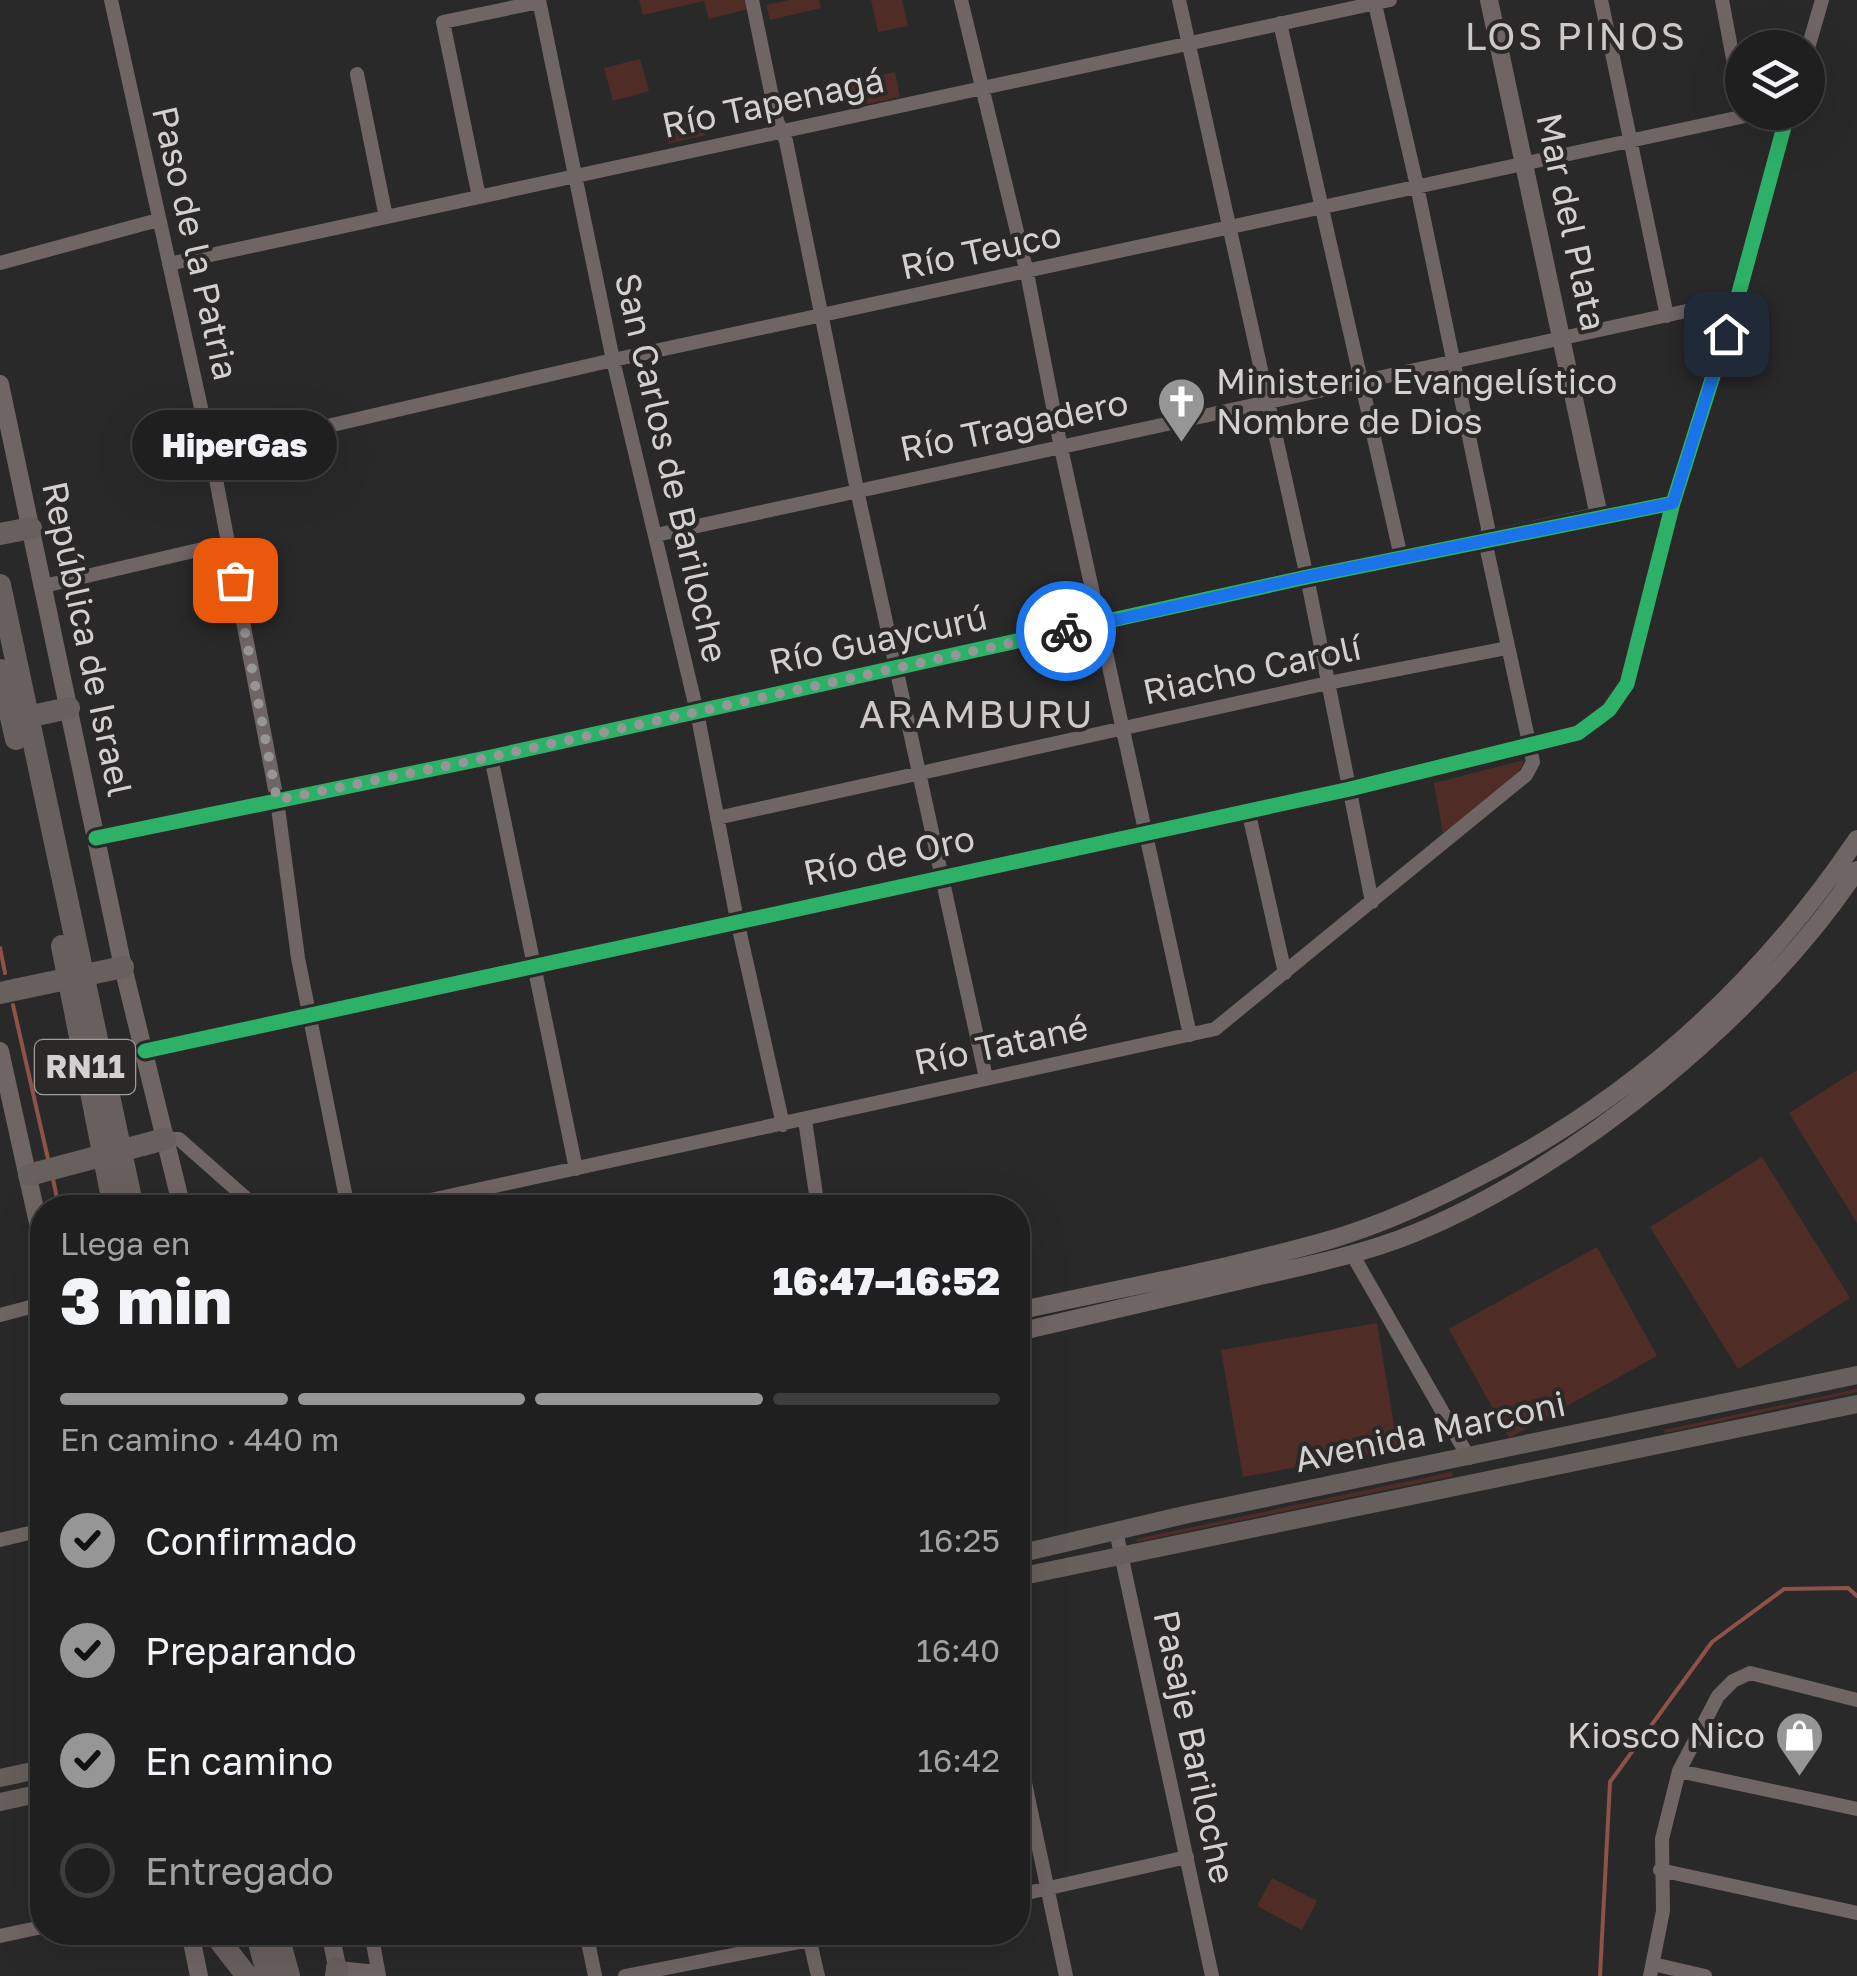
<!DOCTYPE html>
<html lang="es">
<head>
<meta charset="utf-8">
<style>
  body { margin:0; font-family:"Golos Text",sans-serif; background:#2d2c2c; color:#f1f3f6; height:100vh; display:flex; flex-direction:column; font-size:38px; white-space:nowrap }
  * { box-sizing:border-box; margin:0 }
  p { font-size:32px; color:#a2a2a4 }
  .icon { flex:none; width:55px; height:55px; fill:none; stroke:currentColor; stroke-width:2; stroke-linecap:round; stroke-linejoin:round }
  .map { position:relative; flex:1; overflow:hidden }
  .details { position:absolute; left:30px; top:1195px; width:1000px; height:750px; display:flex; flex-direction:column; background:#201f1f; border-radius:40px; box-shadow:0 10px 40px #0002,0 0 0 2px #3d3d3d }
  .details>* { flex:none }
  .buttons { position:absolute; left:1725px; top:30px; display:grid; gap:20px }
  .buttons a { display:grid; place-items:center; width:100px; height:100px; border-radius:50%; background:#201f1f; box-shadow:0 10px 40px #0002,0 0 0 2px #3d3d3d; font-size:50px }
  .pin { position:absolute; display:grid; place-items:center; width:85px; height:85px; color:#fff; margin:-42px; border-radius:20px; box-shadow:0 5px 15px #0006 }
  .courier { position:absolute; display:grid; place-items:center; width:100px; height:100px; margin:-50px; border:8px solid #1a73e8; border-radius:50%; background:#fff; color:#222; box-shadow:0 2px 12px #0007 }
  .bubble { position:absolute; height:70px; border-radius:35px; background:#201f1f; box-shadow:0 10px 40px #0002,0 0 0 2px #3d3d3d; font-size:32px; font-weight:800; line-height:70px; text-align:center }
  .head em { font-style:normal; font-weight:800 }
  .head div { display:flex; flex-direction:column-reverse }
  .head { display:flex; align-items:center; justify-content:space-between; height:170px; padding:0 30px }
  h1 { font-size:65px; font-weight:800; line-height:75px }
  .bar { display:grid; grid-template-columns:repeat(4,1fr); gap:15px 10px; align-content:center; height:120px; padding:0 30px }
  .bar i { height:12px; border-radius:8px; background:#3d3d3d }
  .bar .active { background:#979696 }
  .bar p { grid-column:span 4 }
  ol { padding:0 30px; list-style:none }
  li { display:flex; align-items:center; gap:30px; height:110px }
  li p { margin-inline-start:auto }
  li .icon { padding:10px; border-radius:50%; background:#979696; color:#111; stroke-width:4 }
  li:last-child { color:#a2a2a4 }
  li i { width:55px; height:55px; border:5px solid #3d3d3d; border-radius:50% }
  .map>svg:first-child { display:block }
  .green { fill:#4f2d26 }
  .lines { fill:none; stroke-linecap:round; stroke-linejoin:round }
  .stream { stroke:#8e5246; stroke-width:4 }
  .minor { stroke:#6f6564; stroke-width:14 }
  .tertiary { stroke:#6f6564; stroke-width:18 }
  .secondary { stroke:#665f5c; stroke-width:18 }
  .trunk { stroke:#68605e; stroke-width:22 }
  .cycleway-casing { stroke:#2b2828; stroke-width:21 }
  .cycleway { stroke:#2db169; stroke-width:15 }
  .done { stroke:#979696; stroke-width:10; stroke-dasharray:0 18 }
  .route { stroke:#1a73e8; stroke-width:12 }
  .labels { text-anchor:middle; stroke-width:8; stroke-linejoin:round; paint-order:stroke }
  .shield { fill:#2b2828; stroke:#a09e9e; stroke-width:2.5 }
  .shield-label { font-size:32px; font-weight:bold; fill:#d2d0d0 }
  .street-label { font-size:35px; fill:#d2d0d0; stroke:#2b2828 }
  .poi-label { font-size:35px; fill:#d2d0d0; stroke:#2b2828; text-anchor:start }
  .neighbourhood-label { font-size:38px; letter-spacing:2.5px; fill:#cdc9c8; stroke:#2b2828 }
</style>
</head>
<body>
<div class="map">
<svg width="1857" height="1976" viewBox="0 0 1857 1976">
  <rect width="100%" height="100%" fill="#2a2929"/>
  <!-- green -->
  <path class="green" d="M639,0h107l2,9 -39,10 -5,-18 -61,14z
    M789,0h30l2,8 -51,12 -4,-15z
    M871,0h31l6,26 -30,6z
    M640,59l9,32 -36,10 -9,-33z
    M895,72l5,25 -45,10 -6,-25z
    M700,110l6,25 -38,9 -6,-26z
    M1524,760c-6,25 -60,57 -81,73l-9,-50z
    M1857,1070v153l-68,-110z
    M1762,1157l88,141 -112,71 -88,-142z
    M1597,1247l60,109 -148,82 -60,-109z
    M1377,1323l21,126 -155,28 -22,-127z
    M1857,1389v3l-192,41 -1,-3z
    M1452,1472l1,4 -316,66 -1,-3z
    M1272,1878l45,23 -15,29 -45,-24z"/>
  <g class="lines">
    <!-- stream -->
    <path class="stream" d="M0,948l5,25
      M13,1005l35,154
      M53,1179l6,29
      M1600,1976l10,-194 102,-140 72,-53 64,-1 9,8"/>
    <!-- minor -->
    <path class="minor" d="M111,0l100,453 66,347 21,158 50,250
      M539,0l74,360 84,352 40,208 46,205
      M752,0l25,121 9,20 71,349 129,588
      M961,0l66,273 34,175 129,587
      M1179,0l128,577 65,325
      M1601,0l66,316
      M1722,0l20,107
      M1280,23l121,534
      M1808,48l14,-48
      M357,74l29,143
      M479,197l-36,-175 96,-20
      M0,263l158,-43
      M169,264l1221,-264
      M211,453l402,-93 1151,-248
      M1599,516l74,-13
      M656,535l1081,-235
      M44,586l184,-43
      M491,757l85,412
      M1248,810l37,163
      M717,818l611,-135 179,-35
      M145,1051l1205,-262 228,-56 31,-23 18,-26 46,-181 64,-203 51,-188
      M805,1120l13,88
      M165,1139h14l78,69
      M394,1208l821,-179 311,-254 7,-13 -3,-15 -43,-197 1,-22 -71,-342 -43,-186
      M1352,1254l117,204
      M0,1315l42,-11
      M1116,1531l96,445
      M0,1540l42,-10
      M1018,1750l48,226
      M1679,1771l178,38
      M1660,1870l197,43
      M1018,1895l169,-38
      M371,1932l8,44
      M586,1932l9,44
      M808,1933l10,43
      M0,1936l42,-9
      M1653,1964l52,12
      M337,1968l41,4
      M625,1976l185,-36 14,-8
      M1650,1976l13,-65 -1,-72 17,-68 39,-75 15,-15 17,-8 107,27"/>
    <!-- tertiary -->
    <path class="tertiary" d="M0,384l123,583 59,241
      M96,838l395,-81 816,-180 292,-61 -110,-516
      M0,1051l42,190
      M1018,1311c103,-23 209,-42 311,-71 49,-14 95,-35 140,-58 159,-79 289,-196 388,-343
      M1018,1332c76,-18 153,-35 229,-53 57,-13 114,-24 168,-46 160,-66 347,-219 442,-363
      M190,1932l9,44
      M330,1932l9,44"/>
    <!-- secondary -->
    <path class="secondary" d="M1018,1554l166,-39 673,-140
      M1018,1577l839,-173
      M0,1778l42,-9
      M0,1802l42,-9"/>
    <!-- trunk -->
    <path class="trunk" d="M0,534l31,-6
      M0,585l133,623
      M0,670l16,69
      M13,720l56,-12
      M62,946l52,262
      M0,993l123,-26
      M29,1175l136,-36
      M213,1932l34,44
      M256,1932l12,44
      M277,1932l12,44
      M336,1976l1,-8"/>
    <defs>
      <path id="cycleway" d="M96,838l395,-81 816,-180 366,-74
        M145,1051l1205,-262 228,-56 31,-23 18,-26 46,-181 64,-203 51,-188"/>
    </defs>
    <!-- cycleway casing -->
    <use href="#cycleway" class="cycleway-casing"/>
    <!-- cycleway -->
    <use href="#cycleway" class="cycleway"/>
  </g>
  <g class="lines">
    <!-- done -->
    <path class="done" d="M235,580l42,220 214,-43 575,-126"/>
    <!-- route -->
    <path class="route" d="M1066,631l240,-54 367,-74 53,-169"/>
  </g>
  <!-- icons -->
  <defs>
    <symbol id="church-pin" viewBox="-11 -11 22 30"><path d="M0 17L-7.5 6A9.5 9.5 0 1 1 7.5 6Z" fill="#979696" stroke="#2b2828"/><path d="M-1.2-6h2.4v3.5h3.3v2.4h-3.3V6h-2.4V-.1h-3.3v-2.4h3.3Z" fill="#fff"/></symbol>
    <symbol id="shop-pin" viewBox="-11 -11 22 30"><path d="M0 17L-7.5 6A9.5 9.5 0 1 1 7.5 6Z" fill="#979696" stroke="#2b2828"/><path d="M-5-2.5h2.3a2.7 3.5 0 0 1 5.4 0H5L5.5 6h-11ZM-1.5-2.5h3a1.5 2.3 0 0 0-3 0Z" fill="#fff"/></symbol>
  </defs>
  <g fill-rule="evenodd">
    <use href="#church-pin" x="1154" y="374" width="55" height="75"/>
    <use href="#shop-pin" x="1772" y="1708" width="55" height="75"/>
  </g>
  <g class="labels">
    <!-- shield labels -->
    <rect class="shield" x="35" y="1040" width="100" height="54" rx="8"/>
    <g class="shield-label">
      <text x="85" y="1078">RN11</text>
    </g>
    <!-- street labels -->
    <g class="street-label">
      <text transform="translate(773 103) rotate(-12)" y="12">Río Tapenagá</text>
      <text transform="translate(1571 222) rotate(78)" y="12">Mar del Plata</text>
      <text transform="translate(195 243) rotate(77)" y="12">Paso de la Patria</text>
      <text transform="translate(981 251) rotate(-12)" y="12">Río Teuco</text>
      <text transform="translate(1014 426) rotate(-12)" y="12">Río Tragadero</text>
      <text transform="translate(671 468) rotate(77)" y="12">San Carlos de Bariloche</text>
      <text transform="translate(87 639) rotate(78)" y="12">República de Israel</text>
      <text transform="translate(878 640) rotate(-12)" y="12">Río Guaycurú</text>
      <text transform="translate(1252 670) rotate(-12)" y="12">Riacho Carolí</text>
      <text transform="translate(889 856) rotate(-12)" y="12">Río de Oro</text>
      <text transform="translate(1001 1045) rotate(-12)" y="12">Río Tatané</text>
      <text transform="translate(1430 1432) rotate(-12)" y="12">Avenida Marconi</text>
      <text transform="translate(1194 1747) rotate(78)" y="12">Pasaje Bariloche</text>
    </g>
    <!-- poi labels -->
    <g class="poi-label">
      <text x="1216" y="394">Ministerio Evangelístico<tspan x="1216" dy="40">Nombre de Dios</tspan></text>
      <text x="1765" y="1748" text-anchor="end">Kiosco Nico</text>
    </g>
    <!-- neighbourhood labels -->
    <g class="neighbourhood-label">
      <text x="1576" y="50">LOS PINOS</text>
      <text x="977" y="728">ARAMBURU</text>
    </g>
  </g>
</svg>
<div class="buttons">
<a><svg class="icon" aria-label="layers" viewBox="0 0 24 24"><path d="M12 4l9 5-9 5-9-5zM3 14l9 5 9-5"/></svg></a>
</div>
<div class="pin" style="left:235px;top:580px;background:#ea580c"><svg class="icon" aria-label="bag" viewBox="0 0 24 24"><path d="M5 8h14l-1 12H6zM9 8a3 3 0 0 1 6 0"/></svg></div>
<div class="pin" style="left:1726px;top:334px;background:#1f2937"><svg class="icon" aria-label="home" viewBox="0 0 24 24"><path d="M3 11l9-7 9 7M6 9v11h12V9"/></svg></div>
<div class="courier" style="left:1066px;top:631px"><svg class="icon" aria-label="bike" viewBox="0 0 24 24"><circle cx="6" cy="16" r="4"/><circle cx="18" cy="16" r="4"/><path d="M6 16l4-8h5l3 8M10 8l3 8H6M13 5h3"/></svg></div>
<div class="bubble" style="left:132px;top:410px;width:205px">HiperGas</div>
<section class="details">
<div class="head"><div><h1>3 min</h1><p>Llega en</p></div><em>16:47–16:52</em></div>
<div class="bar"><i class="active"></i><i class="active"></i><i class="active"></i><i></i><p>En camino · 440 m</p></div>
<ol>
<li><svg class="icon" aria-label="check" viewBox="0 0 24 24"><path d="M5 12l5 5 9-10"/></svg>Confirmado<p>16:25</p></li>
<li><svg class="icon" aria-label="check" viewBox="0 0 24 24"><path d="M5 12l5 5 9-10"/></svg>Preparando<p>16:40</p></li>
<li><svg class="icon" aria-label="check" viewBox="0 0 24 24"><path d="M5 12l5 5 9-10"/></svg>En camino<p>16:42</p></li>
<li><i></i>Entregado</li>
</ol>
</section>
</div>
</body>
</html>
